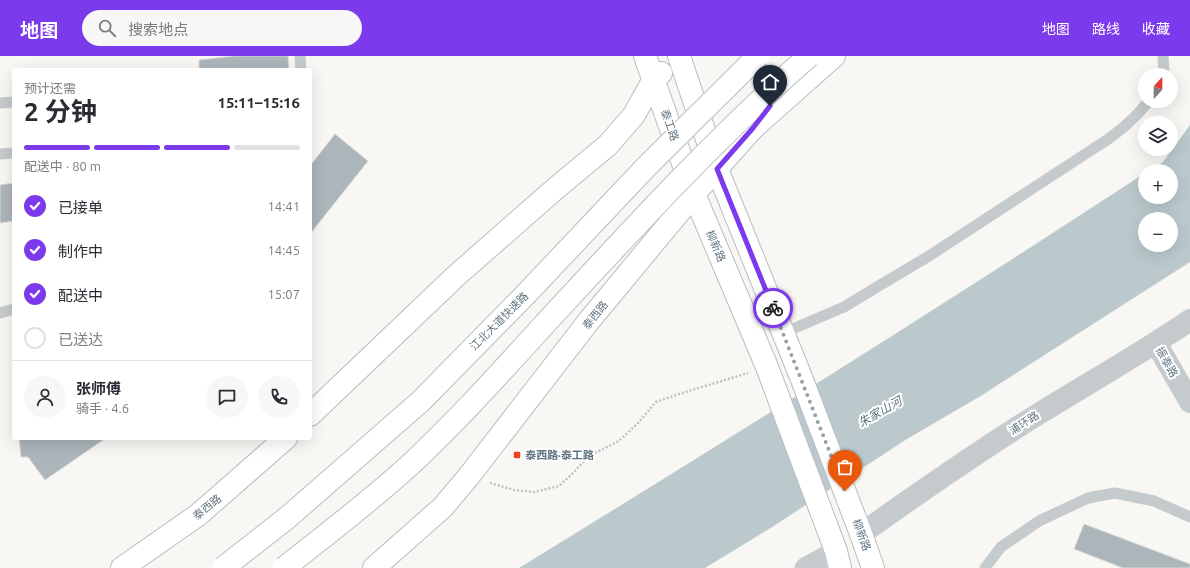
<!DOCTYPE html>
<html lang="zh">
<head>
<meta charset="utf-8">
<style>
  body { margin:0; font-family:Ubuntu,"Noto Sans SC",sans-serif; background:#f7f7f7; color:#2b2b33; height:100vh; display:flex; flex-direction:column; font-size:15px; white-space:nowrap }
  * { box-sizing:border-box; margin:0 }
  p { font-size:13px; color:#7c7c81 }
  .icon { flex:none; width:22px; height:22px; fill:none; stroke:currentColor; stroke-width:2; stroke-linecap:round; stroke-linejoin:round }
  .map { position:relative; flex:1; overflow:hidden }
  .panel { position:absolute; left:12px; top:12px; width:300px; height:372px; display:flex; flex-direction:column; background:#fff; border-radius:4px; box-shadow:0 4px 16px #0002 }
  .panel>* { flex:none }
  .needle { width:26px; rotate:21deg }
  .tools { position:absolute; left:1138px; top:12px; display:grid; gap:8px }
  .tools a { display:grid; place-items:center; width:40px; height:40px; border-radius:50%; background:#fff; box-shadow:0 4px 16px #0002; font-size:20px }
  .pin { position:absolute; display:grid; place-items:center; width:34px; height:34px; color:#fff; margin:-41px -17px; border-radius:50% 50% 50% 0; rotate:-45deg; box-shadow:0 0 4px #0007 }
  .pin .icon { rotate:45deg }
  .courier { position:absolute; display:grid; place-items:center; width:40px; height:40px; margin:-20px; border:3px solid #7c3aed; border-radius:50%; background:#fff; color:#222; box-shadow:0 1px 5px #0007 }
  .summary em { font-style:normal; font-weight:700 }
  .summary div { display:flex; flex-direction:column-reverse }
  .summary { display:flex; align-items:center; justify-content:space-between; height:68px; padding:0 12px }
  h1 { font-size:26px; font-weight:700; line-height:30px }
  .bar { display:grid; grid-template-columns:repeat(4,1fr); gap:6px 4px; align-content:center; height:48px; padding:0 12px }
  .bar i { height:5px; border-radius:3px; background:#e1e1e2 }
  .bar .active { background:#7c3aed }
  .bar p { grid-column:span 4 }
  .line { display:flex; align-items:center; gap:10px; padding:0 12px; border-top:1px solid #e1e1e2 }
  .line div { flex:1 }
  .round { display:grid; place-items:center; flex:none; width:42px; height:42px; border-radius:21px; background:#f7f7f7 }
  ol { padding:0 12px; list-style:none }
  li { display:flex; align-items:center; gap:12px; height:44px }
  li p { margin-inline-start:auto }
  li .icon { padding:4px; border-radius:50%; background:#7c3aed; color:#fff; stroke-width:4 }
  li:last-child { color:#7c7c81 }
  li i { width:22px; height:22px; border:2px solid #e1e1e2; border-radius:50% }
  header { display:flex; align-items:center; gap:24px; box-sizing:border-box; height:56px; padding:0 20px; background:#7c3aed; color:#fff }
  header strong { font-size:19px }
  nav { display:flex; gap:22px; margin-inline-start:auto; font-size:14px }
  .search { width:280px; height:36px; background:#f7f7f7; display:flex; align-items:center; gap:10px; box-sizing:border-box; padding:0 14px; border-radius:22px; color:#7c7c81; font-size:15px }
  .map>svg:first-child { display:block }
  .water { fill:#bbc9cd; fill-rule:evenodd }
  .building { fill:#abb5ba; stroke:#d9d9d7 }
  .lines { fill:none; stroke-linecap:round; stroke-linejoin:round }
  .secondary-casing { stroke:#b7bdc1; stroke-width:24 }
  .trunk-casing { stroke:#b9bdc0; stroke-width:24 }
  .path { stroke:#bec1c3; stroke-width:2.5; stroke-dasharray:2 2; stroke-linecap:butt }
  .service { stroke:#c5cacd; stroke-width:11 }
  .minor { stroke:#c5cacd; stroke-width:21 }
  .tertiary { stroke:#c5cacd; stroke-width:22 }
  .secondary { stroke:#fff; stroke-width:22 }
  .trunk { stroke:#fff; stroke-width:22 }
  .trunk-bridge-casing { stroke:#b9bdc0; stroke-width:24; stroke-linecap:butt }
  .trunk-bridge { stroke:#fff; stroke-width:22 }
  .done { stroke:#95a2aa; stroke-width:4; stroke-dasharray:0 7.2 }
  .route { stroke:#7c3aed; stroke-width:5 }
  .poi-dot { fill:#f1401b; stroke:#fff; stroke-width:1.5 }
  .labels { text-anchor:middle; stroke-width:4; stroke-linejoin:round; paint-order:stroke }
  .street-label { font-size:11px; fill:#607582; stroke:#fff }
  .poi-label { font-size:11px; font-weight:bold; fill:#607582; stroke:#fff; text-anchor:start }
  .water-label { font-size:12px; font-style:italic; fill:#5b767c; stroke:#fff }
</style>
</head>
<body>
<header>
<strong>地图</strong>
<div class="search"><svg class="icon" aria-label="search" viewBox="0 0 24 24"><circle cx="10" cy="10" r="6"/><path d="M15 15l6 6"/></svg>搜索地点</div>
<nav><a>地图</a><a>路线</a><a>收藏</a></nav>
</header>
<div class="map">
<svg width="1190" height="512" viewBox="0 0 1190 512">
  <rect width="100%" height="100%" fill="#f8f7f4"/>
  <!-- water -->
  <path class="water" d="M1190,69v137l-211,135 -72,42 -138,90 -64,39h-186c210,-129 420,-260 626,-395v24h26v-26h-23l15,-9zM1145,163h26v26h-26z"/>
  <!-- building -->
  <path class="building" d="M234,0h54l1,14h-90v-10z
    M335,78l33,27 -58,73v-68z
    M14,127v38l-14,2v-38z
    M19,382h87l-61,42 -17,-23h-7z
    M1084,468l106,40v4h-67l-49,-19z"/>
  <g class="lines">
    <defs>
      <path id="secondary" d="M645,0l49,138 73,173 69,184 4,17
        M679,0l38,113 84,208 60,157 12,34
        M310,359l147,-140 98,-86 53,-44 26,-30 20,-36 7,-6
        M122,512l76,-53 88,-77
        M374,512l69,-61 26,-31 119,-154 106,-128 59,-66 12,-15"/>
      <path id="trunk" d="M753,72l81,-72"/>
    </defs>
    <!-- secondary casing -->
    <use href="#secondary" class="secondary-casing"/>
    <!-- trunk casing -->
    <use href="#trunk" class="trunk-casing"/>
    <!-- path -->
    <path class="path" d="M490,427l24,7 20,2 25,-6 15,-14 15,-16 30,-15 20,-19 17,-20 26,-9 66,-20"/>
    <!-- service -->
    <path class="service" d="M300,0l1,14
      M1163,0l1,19
      M0,47l14,-1
      M0,98l14,-1
      M0,257l14,-4
      M783,277l61,-26 38,-23 47,-28 164,-107c22,-13 40,-28 56,-48
      M985,512l16,-21 38,-26 49,-23 27,-5 39,8 36,16"/>
    <!-- minor -->
    <path class="minor" d="M805,512l31,-17"/>
    <!-- tertiary -->
    <path class="tertiary" d="M1156,287l34,59
      M861,478c59,-42 118,-83 179,-121 50,-31 102,-60 150,-93"/>
    <!-- secondary -->
    <use href="#secondary" class="secondary"/>
    <!-- trunk -->
    <use href="#trunk" class="trunk"/>
    <defs>
      <path id="trunk-bridge" d="M223,512l64,-50 134,-117 106,-108 120,-127 111,-110
        M284,512c43,-34 88,-68 128,-105 46,-43 88,-90 130,-136 86,-93 172,-188 267,-271"/>
    </defs>
    <!-- trunk-bridge casing -->
    <use href="#trunk-bridge" class="trunk-bridge-casing"/>
    <!-- trunk-bridge -->
    <use href="#trunk-bridge" class="trunk-bridge"/>
  </g>
  <g class="lines">
    <!-- done -->
    <path class="done" d="M773,252l72,183"/>
    <!-- route -->
    <path class="route" d="M770,50l-17,22 -36,41 56,139"/>
  </g>
  <!-- markers -->
  <rect class="poi-dot" x="513" y="395" width="8" height="8" rx="2"/>
  <g class="labels">
    <!-- street labels -->
    <g class="street-label">
      <text transform="translate(670 69) rotate(71)" y="4">泰工路</text>
      <text transform="translate(716 190) rotate(67)" y="4">柳新路</text>
      <text transform="translate(595 259) rotate(-51)" y="4">泰西路</text>
      <text transform="translate(499 265) rotate(-45)" y="4">江北大道快速路</text>
      <text transform="translate(1167 306) rotate(61)" y="4">振泰路</text>
      <text transform="translate(1024 367) rotate(-33)" y="4">浦环路</text>
      <text transform="translate(207 451) rotate(-39)" y="4">泰西路</text>
      <text transform="translate(862 479) rotate(70)" y="4">柳新路</text>
    </g>
    <!-- poi labels -->
    <g class="poi-label">
      <text x="525" y="403">泰西路·泰工路</text>
    </g>
    <!-- water labels -->
    <g class="water-label">
      <text transform="translate(880 356) rotate(-30)" y="4">朱家山河</text>
    </g>
  </g>
</svg>
<div class="tools">
<a><svg class="needle" viewBox="-14 -14 28 28"><path d="M0-13l5 13h-10z" fill="#e53935"/><path d="M0 13l5-13h-10z" fill="#7c7c81"/></svg></a>
<a><svg class="icon" aria-label="layers" viewBox="0 0 24 24"><path d="M12 4l9 5-9 5-9-5zM3 14l9 5 9-5"/></svg></a>
<a>+</a>
<a>−</a>
</div>
<div class="pin" style="left:845px;top:435px;background:#ea580c"><svg class="icon" aria-label="bag" viewBox="0 0 24 24"><path d="M5 8h14l-1 12H6zM9 8a3 3 0 0 1 6 0"/></svg></div>
<div class="pin" style="left:770px;top:50px;background:#1f2937"><svg class="icon" aria-label="home" viewBox="0 0 24 24"><path d="M3 11l9-7 9 7M6 9v11h12V9"/></svg></div>
<div class="courier" style="left:773px;top:252px"><svg class="icon" aria-label="bike" viewBox="0 0 24 24"><circle cx="6" cy="16" r="4"/><circle cx="18" cy="16" r="4"/><path d="M6 16l4-8h5l3 8M10 8l3 8H6M13 5h3"/></svg></div>
<section class="panel">
<div class="summary"><div><h1>2 分钟</h1><p>预计还需</p></div><em>15:11–15:16</em></div>
<div class="bar"><i class="active"></i><i class="active"></i><i class="active"></i><i></i><p>配送中 · 80 m</p></div>
<ol>
<li><svg class="icon" aria-label="check" viewBox="0 0 24 24"><path d="M5 12l5 5 9-10"/></svg>已接单<p>14:41</p></li>
<li><svg class="icon" aria-label="check" viewBox="0 0 24 24"><path d="M5 12l5 5 9-10"/></svg>制作中<p>14:45</p></li>
<li><svg class="icon" aria-label="check" viewBox="0 0 24 24"><path d="M5 12l5 5 9-10"/></svg>配送中<p>15:07</p></li>
<li><i></i>已送达</li>
</ol>
<div class="line" style="height:72px"><a class="round"><svg class="icon" aria-label="person" viewBox="0 0 24 24"><circle cx="12" cy="8" r="4"/><path d="M4 21q1-7 8-7t8 7"/></svg></a><div><b>张师傅</b><p>骑手 · 4.6</p></div><a class="round"><svg class="icon" aria-label="chat" viewBox="0 0 24 24"><path d="M4 5h16v11H9l-5 4z"/></svg></a><a class="round"><svg class="icon" aria-label="phone" viewBox="0 0 24 24"><path d="M5 4h4l2 5-3 2q2 4 5 5l2-3 5 2v4C11 20 4 13 5 4z"/></svg></a></div>
</section>
</div>
</body>
</html>
